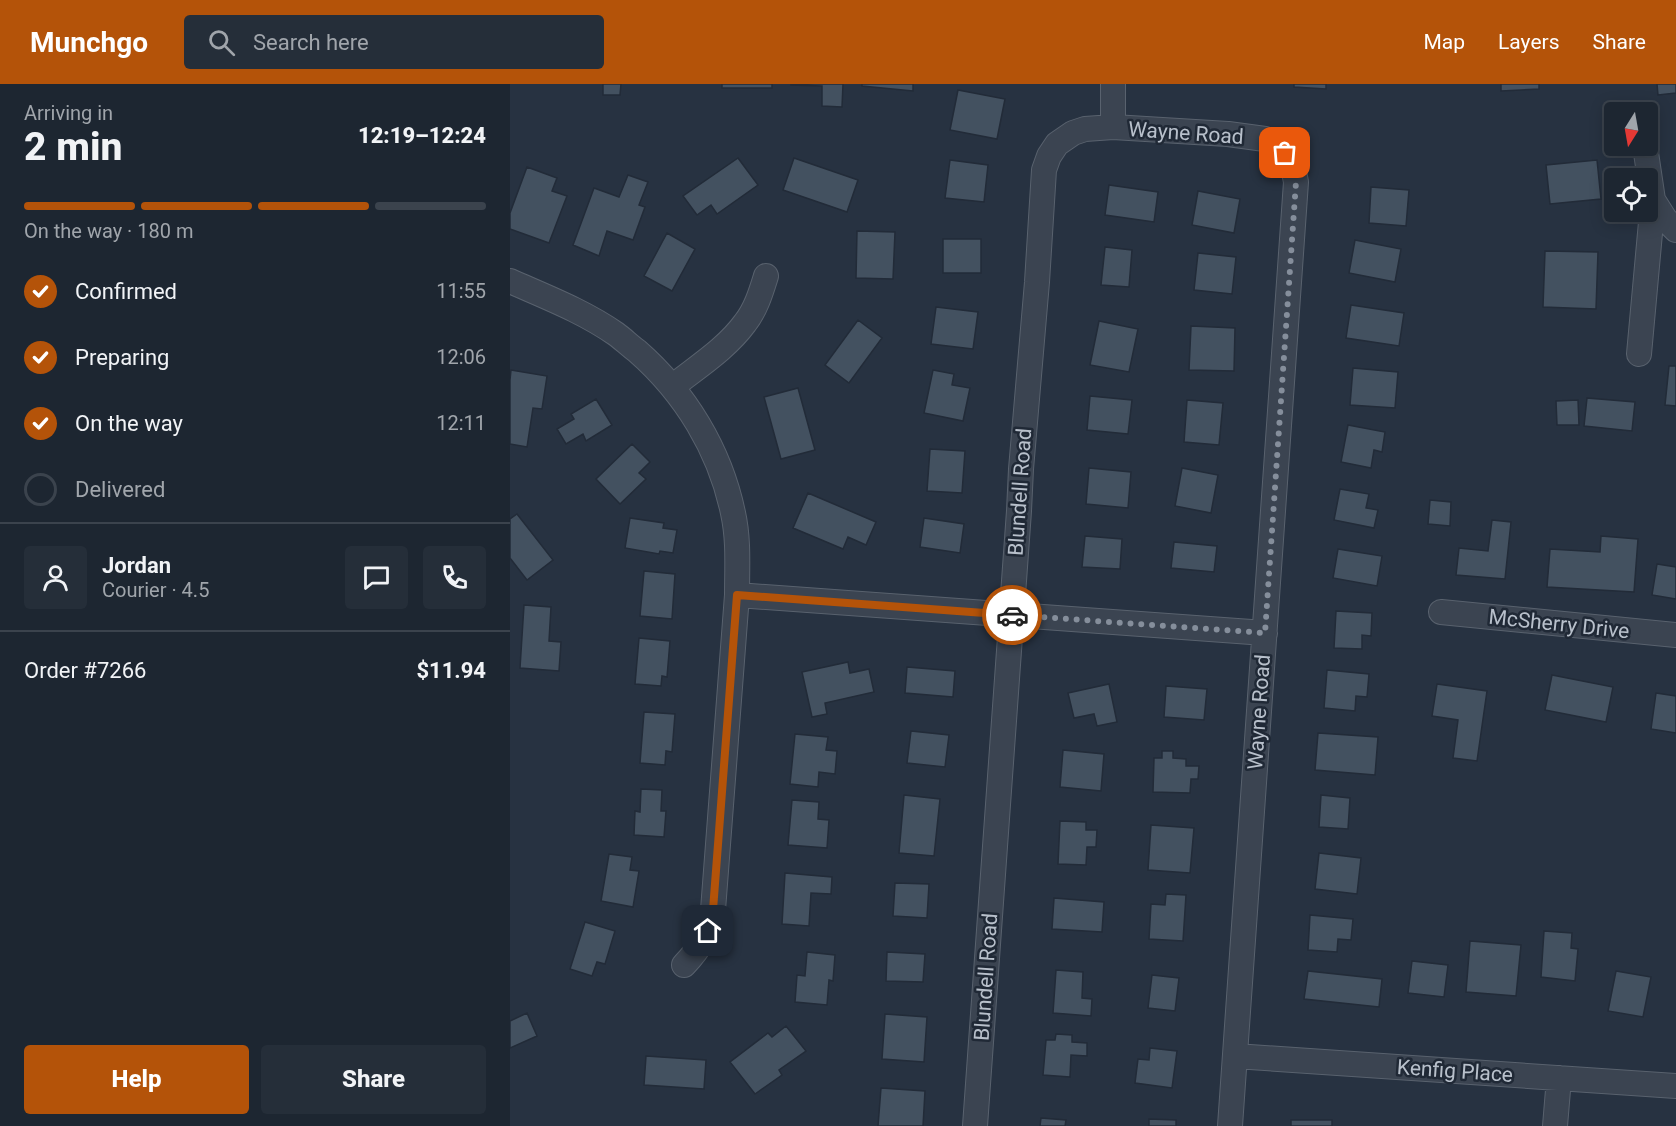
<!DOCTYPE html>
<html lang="en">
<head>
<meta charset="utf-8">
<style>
  body { margin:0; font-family:Roboto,sans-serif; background:#252e39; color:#f1f3f6; height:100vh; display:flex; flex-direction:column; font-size:22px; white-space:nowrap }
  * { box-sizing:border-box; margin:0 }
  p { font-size:20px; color:#a0a5ab }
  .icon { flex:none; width:33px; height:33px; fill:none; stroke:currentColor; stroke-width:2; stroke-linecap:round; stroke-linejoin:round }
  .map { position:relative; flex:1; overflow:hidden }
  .panel { display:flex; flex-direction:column; background:#1d2631; width:510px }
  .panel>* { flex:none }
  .needle { width:39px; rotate:191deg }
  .tools { position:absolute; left:1094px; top:18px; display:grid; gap:12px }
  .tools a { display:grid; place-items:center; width:54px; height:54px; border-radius:6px; background:#1d2631; box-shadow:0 3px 15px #0003,0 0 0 2px #3b434d; font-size:30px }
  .pin { position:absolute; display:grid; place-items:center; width:51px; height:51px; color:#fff; margin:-26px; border-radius:12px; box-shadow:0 3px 9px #0006 }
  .courier { position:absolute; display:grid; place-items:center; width:60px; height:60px; margin:-30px; border:4px solid #b45309; border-radius:50%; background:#fff; color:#222; box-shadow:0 2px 8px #0007 }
  .head em { font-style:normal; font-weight:800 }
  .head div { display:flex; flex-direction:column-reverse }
  .head { display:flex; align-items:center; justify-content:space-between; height:102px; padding:0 24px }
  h1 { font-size:39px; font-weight:800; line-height:45px }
  .bar { display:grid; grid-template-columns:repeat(4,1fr); gap:9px 6px; align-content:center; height:72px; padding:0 24px }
  .bar i { height:8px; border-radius:4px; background:#3b434d }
  .bar .current { background:#b45309 }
  .bar p { grid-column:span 4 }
  .line { display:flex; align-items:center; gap:15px; padding:0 24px; border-top:2px solid #3b434d }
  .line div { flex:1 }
  .round { display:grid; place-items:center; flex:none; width:63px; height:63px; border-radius:6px; background:#252e39 }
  ol { padding:0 24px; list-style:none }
  li { display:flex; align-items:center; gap:18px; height:66px }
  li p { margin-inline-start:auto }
  li .icon { padding:6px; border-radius:50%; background:#b45309; color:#fff; stroke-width:4 }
  li:last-child { color:#a0a5ab }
  li i { width:33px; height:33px; border:3px solid #3b434d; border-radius:50% }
  .primary-button { display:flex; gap:12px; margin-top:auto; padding:12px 24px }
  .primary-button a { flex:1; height:69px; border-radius:6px; background:#b45309; color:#fff; font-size:24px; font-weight:800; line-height:69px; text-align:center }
  .primary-button a+a { background:#252e39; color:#f1f3f6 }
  header { display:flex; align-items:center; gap:36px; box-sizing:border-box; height:84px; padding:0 30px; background:#b45309; color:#fff }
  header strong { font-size:28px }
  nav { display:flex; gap:33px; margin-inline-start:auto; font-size:21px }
  .search { width:420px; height:54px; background:#252e39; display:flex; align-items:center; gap:15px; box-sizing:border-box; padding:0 21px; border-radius:6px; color:#a0a5ab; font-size:22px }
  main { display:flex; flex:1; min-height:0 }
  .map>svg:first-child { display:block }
  .building { fill:#435160; stroke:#222b38; stroke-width:1.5 }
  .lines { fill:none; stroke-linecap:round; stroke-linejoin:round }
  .minor-casing { stroke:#59626e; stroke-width:26 }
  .minor { stroke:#3b4451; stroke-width:24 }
  .done { stroke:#858e9b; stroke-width:6; stroke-dasharray:0 10.8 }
  .route { stroke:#b45309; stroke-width:8 }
  .labels { text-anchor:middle; stroke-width:5; stroke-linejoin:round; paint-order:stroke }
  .street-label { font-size:21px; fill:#b8c0cb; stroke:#202936 }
</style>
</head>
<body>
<header>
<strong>Munchgo</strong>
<div class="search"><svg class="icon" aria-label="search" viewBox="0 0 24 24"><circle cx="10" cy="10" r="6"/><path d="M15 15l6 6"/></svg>Search here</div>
<nav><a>Map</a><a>Layers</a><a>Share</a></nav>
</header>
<main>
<section class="panel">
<div class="head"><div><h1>2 min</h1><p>Arriving in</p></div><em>12:19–12:24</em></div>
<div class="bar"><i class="current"></i><i class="current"></i><i class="current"></i><i></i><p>On the way · 180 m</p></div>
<ol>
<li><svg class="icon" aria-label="check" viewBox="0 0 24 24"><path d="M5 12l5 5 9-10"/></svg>Confirmed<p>11:55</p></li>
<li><svg class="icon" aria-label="check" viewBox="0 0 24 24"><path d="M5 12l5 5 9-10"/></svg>Preparing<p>12:06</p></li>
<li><svg class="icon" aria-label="check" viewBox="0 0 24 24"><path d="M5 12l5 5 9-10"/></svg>On the way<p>12:11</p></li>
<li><i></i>Delivered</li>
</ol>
<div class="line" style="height:108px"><a class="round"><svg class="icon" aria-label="person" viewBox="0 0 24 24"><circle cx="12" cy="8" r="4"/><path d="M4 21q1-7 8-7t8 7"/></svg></a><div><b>Jordan</b><p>Courier · 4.5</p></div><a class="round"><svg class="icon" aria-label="chat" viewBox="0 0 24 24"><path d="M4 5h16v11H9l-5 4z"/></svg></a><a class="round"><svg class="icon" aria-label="phone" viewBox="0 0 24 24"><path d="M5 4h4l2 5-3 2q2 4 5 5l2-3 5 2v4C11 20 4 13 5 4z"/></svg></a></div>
<div class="line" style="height:78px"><div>Order #7266</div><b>$11.94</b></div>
<div class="primary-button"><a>Help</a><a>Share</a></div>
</section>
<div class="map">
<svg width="1166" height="1042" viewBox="0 0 1166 1042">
  <rect width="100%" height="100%" fill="#273241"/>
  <!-- building -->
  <path class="building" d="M93,0h18l-1,11h-17z
    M212,0h50v4h-50z
    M281,0h52l-1,23 -20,-1v-20l-31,-1z
    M352,0h51v7l-51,-5z
    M784,0h32v5l-32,-2z
    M991,0h38v5l-38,2z
    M1147,0h19v9l-18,2z
    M448,6l47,9 -8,40 -47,-9z
    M228,74l20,27 -41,29 -6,-9 -14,10 -14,-19z
    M284,74l64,22 -11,32 -64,-22z
    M440,76l38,5 -4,37 -39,-4z
    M1087,76l4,39 -51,5 -4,-39z
    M17,83l30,11 -5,13 15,5 -18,47 -39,-14v-16z
    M118,91l20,7 -9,23 6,2 -12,33 -26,-9 -8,25 -26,-11 21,-57 25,9z
    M599,101l49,7 -4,30 -49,-7z
    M861,103l38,3 -3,36 -37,-3z
    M688,107l42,8 -6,34 -42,-8z
    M347,147l38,1 -2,47 -37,-1z
    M157,149l28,16 -23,42 -28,-15z
    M433,155h38v34h-38z
    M845,156l46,9 -6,33 -46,-9z
    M595,163l27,3 -3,37 -28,-2z
    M1035,167l53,1 -2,57 -53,-2z
    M688,169l38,4 -4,37 -38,-4z
    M841,221l53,8 -5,33 -53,-8z
    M426,223l42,5 -5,37 -42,-5z
    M348,236l24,18 -33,45 -24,-18z
    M589,237l39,8 -9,43 -39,-7z
    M681,242l44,2 -1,43 -45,-1z
    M1159,282h7v40l-11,-1z
    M843,284l45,4 -3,36 -45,-3z
    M1,286l36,6 -5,33 -9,-1 -6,39 -17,-3v-64z
    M423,286l21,4 -2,11 18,3 -7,33 -39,-8z
    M288,304l17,62 -34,9 -17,-62z
    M580,312l42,4 -4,34 -41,-4z
    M1077,314l48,4 -3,29 -48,-5z
    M86,315l16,26 -26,16 -3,-7 -17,10 -9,-15 17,-10 -3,-5z
    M677,316l36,3 -4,42 -35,-3z
    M1068,316l1,25h-22l-1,-24z
    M838,341l37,7 -3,20 -8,-2 -3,18 -30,-6z
    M122,360l18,18 -11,11 7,6 -26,25 -24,-25z
    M420,365l35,2 -3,42 -35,-2z
    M579,384l42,4 -3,36 -42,-4z
    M672,384l36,7 -7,38 -36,-7z
    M830,405l29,5 -3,14 12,2 -4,18 -40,-8z
    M298,409l68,29 -10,23 -18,-8 -5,12 -50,-21z
    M920,416l21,2 -1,24 -22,-2z
    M7,430l36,46 -26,20 -17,-22v-39z
    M120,434l34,5 -1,5 14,2 -4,23 -13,-2 -1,3 -34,-6z
    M414,434l40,6 -4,29 -40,-6z
    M982,436l19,2 -6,57 -49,-4 3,-27 29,3z
    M575,452l37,3 -2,30 -38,-2z
    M1091,452l37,3 -4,53 -87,-5 3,-38 50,3z
    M664,458l43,4 -3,26 -43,-4z
    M828,465l44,7 -5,30 -44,-8z
    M1147,480l19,3v32l-24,-4z
    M134,487l31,3 -3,45 -32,-3z
    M14,521l27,2 -2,34 12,1 -2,29 -39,-3z
    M826,527l36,2 -1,23 -9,-1v14l-28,-1z
    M129,554l31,3 -3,36 -5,-1 -1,10 -26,-2z
    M338,578l2,11 19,-4 5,23 -49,11 2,11 -15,3 -10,-45z
    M397,583l48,4 -2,26 -48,-4z
    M817,586l42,4 -2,23 -11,-1 -1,15 -31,-3z
    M1042,591l61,12 -7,35 -61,-12z
    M599,600l8,38 -20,4 -3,-12 -20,4 -6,-25z
    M927,600l50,7 -10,70 -24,-3 5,-38 -26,-4z
    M656,602l41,3 -3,31 -40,-3z
    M1146,609l20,3v37l-25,-4z
    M134,628l31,2 -3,38 -6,-1 -1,14 -25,-2z
    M401,647l38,4 -4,32 -38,-4z
    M808,649l60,4 -3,38 -60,-5z
    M285,650l33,3 -2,13 11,1 -2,23 -16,-2 -1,15 -28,-3z
    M553,666l41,4 -3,37 -41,-4z
    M652,667h11v7l13,1v7h13l-1,13h-7l-1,14 -37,-1 1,-34h8z
    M131,705l21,1 -1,21h5l-2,26 -30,-2 1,-24 5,1z
    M394,711l36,4 -6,57 -35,-3z
    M811,711l29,3 -2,31 -29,-2z
    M282,716l27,2 -1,17 11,1 -2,28 -39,-3z
    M550,737l26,1v8h11l-1,17h-9l-1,18 -28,-1z
    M641,741l43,3 -4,45 -42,-3z
    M809,769l42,5 -4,36 -42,-5z
    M99,770l23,3 -2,13 9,1 -6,36 -32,-6z
    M275,789l47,4 -1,17 -20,-1 -2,33 -27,-2z
    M385,799l34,1 -2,34 -34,-2z
    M656,810l20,1 -3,46 -34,-2 2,-35 14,1z
    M544,814l50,4 -2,30 -50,-3z
    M800,831l43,4 -2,21 -13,-1 -1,13 -29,-2z
    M75,838l30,9 -10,33 -8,-2 -5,14 -22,-7z
    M1034,847l28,2 -1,15 7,1 -3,32 -34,-4z
    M960,857l51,4 -5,51 -50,-4z
    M297,868l28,3 -2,26 -4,-1 -2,25 -32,-3 2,-27 8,1z
    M377,868l38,2 -2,28 -37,-1z
    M902,877l36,4 -4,32 -36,-4z
    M546,886l27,2 -1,26 10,1 -1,17 -38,-3z
    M798,887l74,8 -3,28 -75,-8z
    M1106,887l35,6 -8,40 -35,-6z
    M642,891l27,3 -4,33 -27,-3z
    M17,929l10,23 -27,12v-27z
    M375,930l42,3 -3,45 -42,-3z
    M276,942l20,25 -27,19 3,5 -27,19 -25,-32 38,-29 4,4z
    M546,950l16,1v7l15,1v13l-16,-1 -1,22 -27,-2 3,-35h9z
    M640,964l27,3 -5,37 -37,-5 3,-24 11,1z
    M136,972l60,4 -2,29 -60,-4z
    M371,1004l44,3 -2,35h-45z
    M531,1034l25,2 -1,6h-25z
    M639,1035l27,1v6h-27z
    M781,1036h41v6h-41z"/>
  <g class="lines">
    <defs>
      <path id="minor" d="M603,43v-43
        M1143,116l12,19 11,11
        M0,197c36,16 73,30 106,53 7,5 14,12 21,17 48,42 83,99 96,162 6,27 4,54 4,82l-24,315c-6,25 -11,36 -29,55
        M1129,270l14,-154 -8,-54
        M162,303c25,-20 54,-38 73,-64 11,-14 16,-31 21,-47
        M227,511l528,38
        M931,528l235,23
        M725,972l441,30
        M465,1042l44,-615 2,-42 16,-187 7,-112 5,-14 8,-12 16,-11 12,-4 28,-2 115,7 37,5 12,6 8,8 8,14 3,15 -66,944
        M1045,1042l4,-48"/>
    </defs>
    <!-- minor casing -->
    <use href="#minor" class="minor-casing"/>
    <!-- minor -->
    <use href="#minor" class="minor"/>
  </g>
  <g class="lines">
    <!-- done -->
    <path class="done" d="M502,531l253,18 31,-451 -3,-15 -8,-14"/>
    <!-- route -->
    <path class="route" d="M198,847l5,-21 24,-315 275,20"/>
  </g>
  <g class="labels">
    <!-- street labels -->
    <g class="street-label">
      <text transform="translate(676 49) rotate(4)" y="7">Wayne Road</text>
      <text transform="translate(510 408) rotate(-86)" y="7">Blundell Road</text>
      <text transform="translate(1049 540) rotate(6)" y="7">McSherry Drive</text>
      <text transform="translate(749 628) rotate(-86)" y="7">Wayne Road</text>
      <text transform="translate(476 893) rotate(-86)" y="7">Blundell Road</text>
      <text transform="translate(945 987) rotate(4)" y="7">Kenfig Place</text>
    </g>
  </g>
</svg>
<div class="tools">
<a><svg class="needle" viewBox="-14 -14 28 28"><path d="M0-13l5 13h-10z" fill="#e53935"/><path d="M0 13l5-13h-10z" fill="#a0a5ab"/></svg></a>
<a><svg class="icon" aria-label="locate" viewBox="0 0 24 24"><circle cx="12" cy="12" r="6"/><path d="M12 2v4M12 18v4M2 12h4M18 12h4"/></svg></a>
</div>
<div class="pin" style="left:775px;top:69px;background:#ea580c"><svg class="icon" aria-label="bag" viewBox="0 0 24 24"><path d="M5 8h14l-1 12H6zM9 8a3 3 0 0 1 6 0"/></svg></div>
<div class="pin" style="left:198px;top:847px;background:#1f2937"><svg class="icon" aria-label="home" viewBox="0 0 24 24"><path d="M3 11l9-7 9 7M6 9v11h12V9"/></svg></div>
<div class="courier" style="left:502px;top:531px"><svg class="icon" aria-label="car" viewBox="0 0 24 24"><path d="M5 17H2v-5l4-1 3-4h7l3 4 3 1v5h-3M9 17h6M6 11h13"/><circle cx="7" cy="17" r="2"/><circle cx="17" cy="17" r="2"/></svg></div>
</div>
</main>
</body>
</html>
